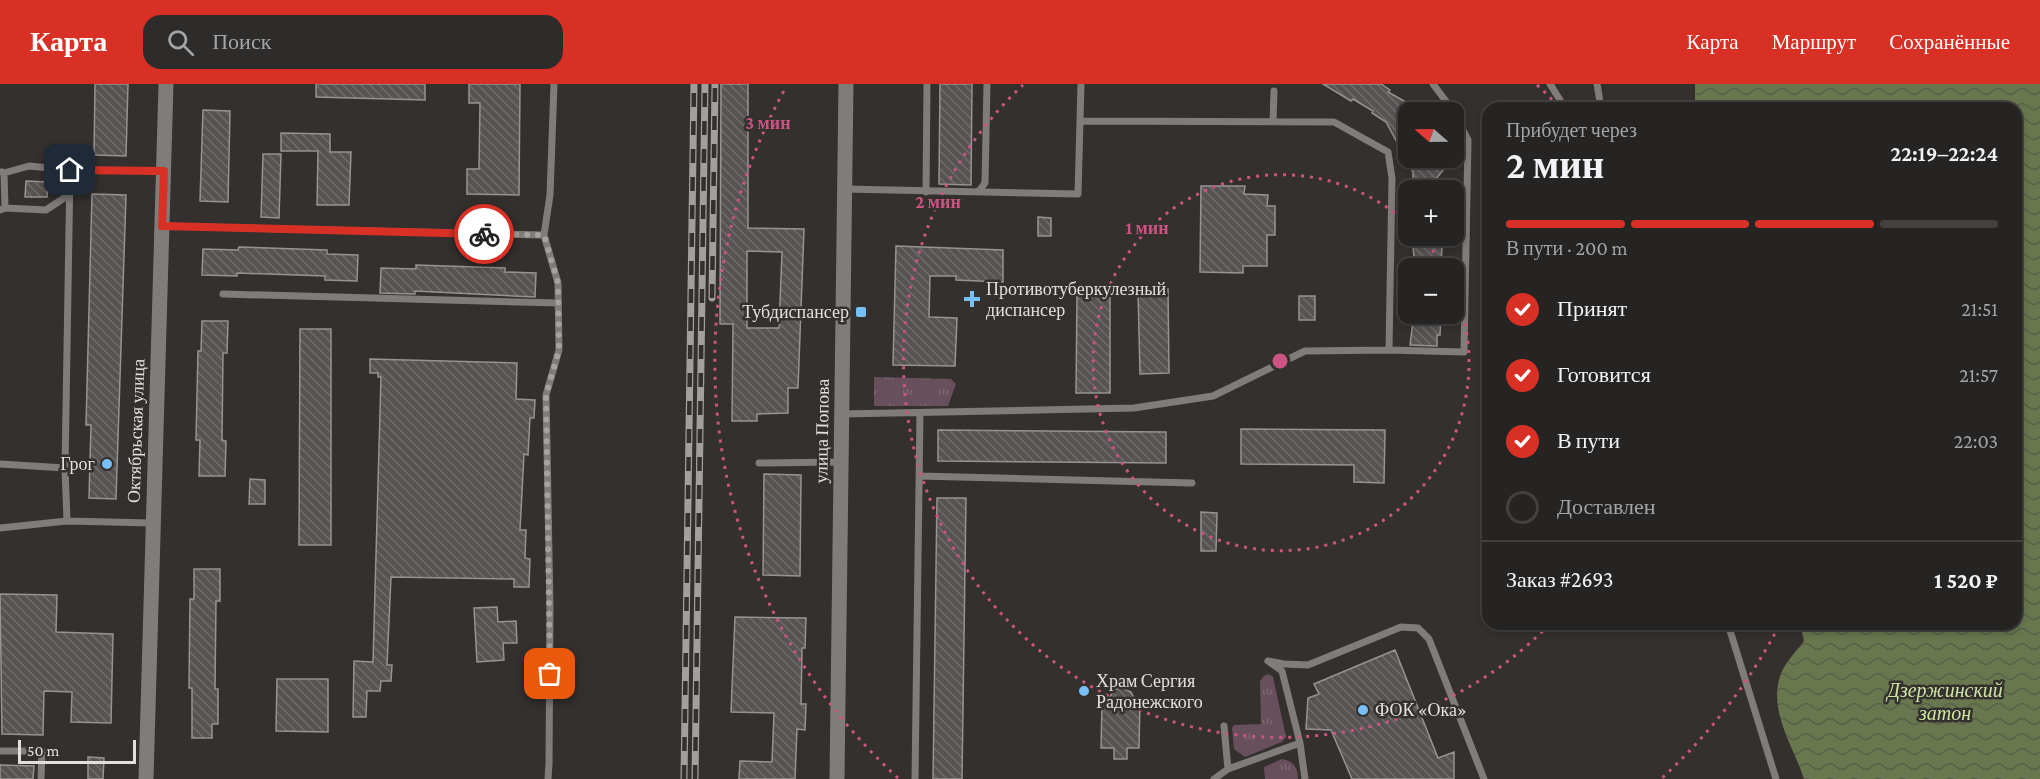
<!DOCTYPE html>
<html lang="ru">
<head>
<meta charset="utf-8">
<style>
  body { margin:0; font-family:"Crimson Pro",serif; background:#2e2c2a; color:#f1f3f6; height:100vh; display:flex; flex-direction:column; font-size:22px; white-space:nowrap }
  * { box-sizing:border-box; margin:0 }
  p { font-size:20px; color:#a4a4a5 }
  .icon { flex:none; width:33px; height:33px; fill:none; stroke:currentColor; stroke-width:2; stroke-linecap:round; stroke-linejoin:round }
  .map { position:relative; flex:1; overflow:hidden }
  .drawer { position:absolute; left:1482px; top:18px; width:540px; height:528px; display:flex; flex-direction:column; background:#262422; border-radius:18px; box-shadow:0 3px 9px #0003,0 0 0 2px #424140 }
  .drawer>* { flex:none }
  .needle { width:39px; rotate:290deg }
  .tools { position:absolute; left:1398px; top:18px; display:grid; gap:12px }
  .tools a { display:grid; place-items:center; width:66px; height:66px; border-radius:12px; background:#262422; box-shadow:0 3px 9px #0003,0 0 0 2px #424140; font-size:30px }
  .scale { position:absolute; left:18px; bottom:15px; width:118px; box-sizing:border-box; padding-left:6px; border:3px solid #e2e0df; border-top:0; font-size:16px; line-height:21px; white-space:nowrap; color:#e2e0df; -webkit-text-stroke:4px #33302e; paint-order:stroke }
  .pin { position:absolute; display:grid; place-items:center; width:51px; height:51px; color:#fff; margin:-26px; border-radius:12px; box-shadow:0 3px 9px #0006 }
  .courier { position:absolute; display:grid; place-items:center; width:60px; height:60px; margin:-30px; border:4px solid #d93025; border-radius:50%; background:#fff; color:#222; box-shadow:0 2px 8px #0007 }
  .overview em { font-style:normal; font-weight:600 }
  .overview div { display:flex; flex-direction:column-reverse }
  .overview { display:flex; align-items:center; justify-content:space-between; height:102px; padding:0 24px }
  h1 { font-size:39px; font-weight:600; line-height:45px }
  .bar { display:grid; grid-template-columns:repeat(4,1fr); gap:9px 6px; align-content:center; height:72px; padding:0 24px }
  .bar i { height:8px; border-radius:4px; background:#424140 }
  .bar .selected { background:#d93025 }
  .bar p { grid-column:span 4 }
  .line { display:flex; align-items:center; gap:15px; padding:0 24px; border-top:2px solid #424140 }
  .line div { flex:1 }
  ol { padding:0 24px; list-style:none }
  li { display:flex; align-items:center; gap:18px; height:66px }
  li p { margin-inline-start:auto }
  li .icon { padding:6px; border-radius:50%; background:#d93025; color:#fff; stroke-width:4 }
  li:last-child { color:#a4a4a5 }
  li i { width:33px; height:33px; border:3px solid #424140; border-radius:50% }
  header { display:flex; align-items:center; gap:36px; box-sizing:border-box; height:84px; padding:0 30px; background:#d93025; color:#fff }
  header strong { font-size:28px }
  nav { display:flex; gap:33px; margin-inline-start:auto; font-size:21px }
  .search { width:420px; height:54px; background:#2e2c2a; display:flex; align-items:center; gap:15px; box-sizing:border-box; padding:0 21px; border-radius:18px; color:#a4a4a5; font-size:22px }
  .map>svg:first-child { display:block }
  .grass { fill:url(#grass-tufts) }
  .water { fill:url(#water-waves) }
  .building { fill:url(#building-back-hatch); stroke:#979393; stroke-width:1.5; fill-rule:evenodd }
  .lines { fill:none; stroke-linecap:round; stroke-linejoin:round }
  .lane { stroke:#7f7c7a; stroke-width:7 }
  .secondary { stroke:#7f7c7a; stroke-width:15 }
  .rail-casing { stroke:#a2a09f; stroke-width:7 }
  .rail { stroke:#33302e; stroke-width:4.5; stroke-dasharray:14; stroke-linecap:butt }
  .done { stroke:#a5a2a1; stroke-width:6; stroke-dasharray:0 10.8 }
  .route { stroke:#d93025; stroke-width:8 }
  .ring { fill:none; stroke:#cc5483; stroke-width:3; stroke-dasharray:3 6 }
  .poi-dot { fill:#79bff8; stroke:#33302e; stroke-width:2 }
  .labels { text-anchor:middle; stroke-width:5; stroke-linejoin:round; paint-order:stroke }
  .poi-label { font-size:18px; fill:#e2e0df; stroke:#33302e; text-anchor:start }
  .street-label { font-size:18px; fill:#e2e0df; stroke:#33302e }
  .water-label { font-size:20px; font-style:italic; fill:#cce5a2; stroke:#33302e }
  .centre { fill:#cc5483; stroke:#33302e; stroke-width:3 }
  .ring-label { font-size:18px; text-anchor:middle; font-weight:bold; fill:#cc5483; stroke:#33302e; stroke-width:5; stroke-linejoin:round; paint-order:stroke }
</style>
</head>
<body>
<header>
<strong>Карта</strong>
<div class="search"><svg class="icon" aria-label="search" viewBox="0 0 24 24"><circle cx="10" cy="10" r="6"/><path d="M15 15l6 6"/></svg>Поиск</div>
<nav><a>Карта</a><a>Маршрут</a><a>Сохранённые</a></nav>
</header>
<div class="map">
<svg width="2040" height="695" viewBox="0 0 2040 695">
  <defs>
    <pattern id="grass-tufts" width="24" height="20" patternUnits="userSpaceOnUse" patternTransform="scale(1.5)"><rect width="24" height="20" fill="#684f5c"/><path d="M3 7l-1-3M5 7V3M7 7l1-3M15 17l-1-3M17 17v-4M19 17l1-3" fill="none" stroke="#7d6873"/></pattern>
    <pattern id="water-waves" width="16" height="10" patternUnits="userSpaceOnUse" patternTransform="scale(1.5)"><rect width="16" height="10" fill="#68774e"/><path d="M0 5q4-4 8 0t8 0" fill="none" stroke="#586049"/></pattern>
    <pattern id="building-back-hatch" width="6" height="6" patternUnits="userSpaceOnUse" patternTransform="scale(1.5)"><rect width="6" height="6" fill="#575353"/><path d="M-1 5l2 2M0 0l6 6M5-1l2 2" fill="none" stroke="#6f6b6b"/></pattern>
  </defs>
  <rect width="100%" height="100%" fill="#33302e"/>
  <!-- grass -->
  <path class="grass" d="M874,293l77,2 5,5 -8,22h-74z
    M1269,590l4,3 13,60 -4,5 -37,15 -11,-8 -2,-21 2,-3 27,-1 -1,-43 4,-5z
    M1282,675c11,2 16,8 16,20h-33l-1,-12z"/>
  <!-- water -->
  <path class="water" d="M1695,0h345v695h-236c-11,-34 -38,-71 -22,-108 5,-10 15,-21 22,-30l-4,-17h216v-516h-321z"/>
  <!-- building -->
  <path class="building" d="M95,0h33l-2,72 -32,-1z
    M316,0h109v16l-109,-3z
    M469,0h51l-1,111 -52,-1v-25h12l1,-66h-11z
    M721,0h27v144l56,1 -6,159h-10v25l-31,1v7h-25l1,-97h-13zM747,167l35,1 -3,76h-32z
    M940,0h32l-1,101 -32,-1z
    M1323,0h58l9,6 -2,2 18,10 2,5v51h28l6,1 3,4 -1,6 -17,21h-14v-18l-27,-50 -14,-9 1,-2 -20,-12 -2,2z
    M203,26l27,1 -2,91 -28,-1z
    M281,49l49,1v18h21l-2,53h-32l1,-54h-37z
    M263,70h18l-2,64 -18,-1z
    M26,97l22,1 -1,15h-22z
    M1201,102h44l-1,8 24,1 -1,11h8v29h-8v31h-24v7l-43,-1z
    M92,110l34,1 -10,304 -27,-1 2,-73h-5z
    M1038,133l13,1v18h-13z
    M1412,152h27v9h3l-1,23h-26z
    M896,162l107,4v32l-47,-2v-4h-26l-1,41 28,1 -2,48 -62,-1z
    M239,163l88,3v4l31,1 -1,26 -32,-1v-4l-88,-3v3l-35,-1 1,-26 35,1z
    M416,181l89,3v4l31,1 -1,24 -120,-6v3l-35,-1 1,-25 35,1z
    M1168,205l1,84 -29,1 -2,-84z
    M1077,212h33v97h-34z
    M1299,212h16v24h-16z
    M1414,230h27l-1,21h-3v11l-27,-1z
    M202,237h26l-1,32h-4l-1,87 4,1 -1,35h-26l1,-36h-4l2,-89h3z
    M300,245h31v216h-32z
    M370,275l147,4 -1,36 19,1 -1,18h-4l-2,37 -4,-1 -4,76h6l-1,28 5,1 -1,28h-15v-8l-123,-2 -4,88h5l-1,16h-10l-1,10h-13l-1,26h-13l1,-56 19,1 8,-285h-3v-4h-8z
    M1241,345l144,1 -1,53 -30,-1v-17l-113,-1z
    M938,346l228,2v31l-228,-2z
    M764,390l37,1 -1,101 -37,-1z
    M250,395l15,1v24h-16z
    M937,414h29l-4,281h-29z
    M1201,428l16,1 -1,38h-15z
    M194,485h26v32h-4l-1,88h3v35h-6v14h-20v-50h-3l1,-89h4z
    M0,510l57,1 -1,37 57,2 -2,89 -40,-1 1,-30 -28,-1 -1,44 -41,-1z
    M497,523l1,15 18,-1 1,22h-14l1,17 -27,2 -3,-54z
    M735,533l71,1 -1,30h-3l-1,56h5l-1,26 -8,-1 -2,50h-56l1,-18 32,1 2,-49 -43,-1z
    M1395,566l43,108 16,-6v27h-102l-21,-49 -25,-1 2,-31 11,-4 -5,-10z
    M277,595h51v53l-52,-1z
    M1122,604l9,4 5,10h4l-1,46h-12v11h-13v-11h-13l1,-46 5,-1 8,-12z
    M88,673l16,1 -1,21h-15z
    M0,681l34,1 -1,13h-33z"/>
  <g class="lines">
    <!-- lane -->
    <path class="lane" d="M1550,0l15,24
      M1597,0l4,24
      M1080,37l254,1 54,30 4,26 -3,172 75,2 4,-212 -14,-28 -21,-28
      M1273,38l1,-31
      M4,89l25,-7 41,4 94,1
      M845,105l233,5 3,-110
      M979,107l6,-8 2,-99
      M926,108l1,-108
      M5,124l41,2 24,-16
      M0,126l5,-2 -1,-35 -2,-1
      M163,142l381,9
      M223,210l335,9
      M842,330l292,-6 79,-12 92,-45 84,-1
      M759,379l81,-1
      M0,380l65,4 2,53
      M65,384l5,-298
      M919,392l273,7
      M0,444l67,-7 85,2
      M1728,540l48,155
      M0,667h42l-1,28
      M1228,685l72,-26
      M548,695l1,-15 1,-157 -4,-212 13,-45 -1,-67 -14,-48 6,-40 4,-111
      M915,695l5,-366
      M1214,695l14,-10 -4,-43
      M1305,695l-5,-36 -18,-72 -14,-10 16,3 24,1 93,-38 17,1 11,11 55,140"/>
    <!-- secondary -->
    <path class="secondary" d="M146,695l20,-695
      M837,695l9,-695"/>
    <defs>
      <path id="rail" d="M712,214l3,-214
        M684,695l10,-695
        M695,695l10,-695"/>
    </defs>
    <!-- rail casing -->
    <use href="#rail" class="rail-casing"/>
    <!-- rail -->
    <use href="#rail" class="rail"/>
  </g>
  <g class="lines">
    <!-- done -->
    <path class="done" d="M484,150l60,1 14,48 1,67 -13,45 4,279"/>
    <!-- route -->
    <path class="route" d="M70,86l94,1 -2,55 322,8"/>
  </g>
  <!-- distance rings -->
  <g class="ring">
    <path d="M1421 152A188 188 0 0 1 1444 184M1454 205A188 188 0 1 1 1408 140"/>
    <path d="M1549 541A377 377 0 1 1 1023 1M1537 1A377 377 0 0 1 1558 22"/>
    <path d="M1779 542A565 565 0 0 1 1662 694M898 694A565 565 0 0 1 786 3"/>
  </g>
  <!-- markers -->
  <g class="poi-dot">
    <path d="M969 206h6v6h6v6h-6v6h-6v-6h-6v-6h6z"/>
    <rect x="855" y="222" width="12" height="12" rx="3"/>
    <circle cx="107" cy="380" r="6"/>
    <circle cx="1084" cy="607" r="6"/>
    <circle cx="1363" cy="626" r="6"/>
  </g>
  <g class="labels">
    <!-- poi labels -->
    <g class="poi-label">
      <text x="986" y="211">Противотуберкулезный<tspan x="986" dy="21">диспансер</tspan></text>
      <text x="849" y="234" text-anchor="end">Тубдиспансер</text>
      <text x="95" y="386" text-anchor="end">Грог</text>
      <text x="1096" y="603">Храм Сергия<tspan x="1096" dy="21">Радонежского</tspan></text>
      <text x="1375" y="632">ФОК «Ока»</text>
    </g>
    <!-- street labels -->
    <g class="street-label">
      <text transform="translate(136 347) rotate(-88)" y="6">Октябрьская улица</text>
      <text transform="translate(822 347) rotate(-89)" y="6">улица Попова</text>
    </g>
    <!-- water labels -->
    <g class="water-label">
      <text x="1945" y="613">Дзержинский<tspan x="1945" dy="23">затон</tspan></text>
    </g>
  </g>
  <circle cx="1280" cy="277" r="9" class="centre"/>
  <g class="ring-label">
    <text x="768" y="45">3 мин</text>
    <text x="938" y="124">2 мин</text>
    <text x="1147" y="150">1 мин</text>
  </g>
</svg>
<div class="tools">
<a><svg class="needle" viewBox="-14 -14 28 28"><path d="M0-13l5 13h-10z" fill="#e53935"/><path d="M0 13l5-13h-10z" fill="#a4a4a5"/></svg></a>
<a>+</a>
<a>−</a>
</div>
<div class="scale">50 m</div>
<div class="pin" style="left:550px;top:590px;background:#ea580c"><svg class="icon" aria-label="bag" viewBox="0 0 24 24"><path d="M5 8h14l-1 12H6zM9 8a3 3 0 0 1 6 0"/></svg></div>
<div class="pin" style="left:70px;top:86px;background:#1f2937"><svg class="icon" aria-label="home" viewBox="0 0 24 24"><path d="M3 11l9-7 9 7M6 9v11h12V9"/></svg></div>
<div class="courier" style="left:484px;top:150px"><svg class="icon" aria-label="bike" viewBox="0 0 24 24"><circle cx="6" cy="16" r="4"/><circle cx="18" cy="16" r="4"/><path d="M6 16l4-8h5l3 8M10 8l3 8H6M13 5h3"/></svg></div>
<section class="drawer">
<div class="overview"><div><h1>2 мин</h1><p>Прибудет через</p></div><em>22:19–22:24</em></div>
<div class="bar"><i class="selected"></i><i class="selected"></i><i class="selected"></i><i></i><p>В пути · 200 m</p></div>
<ol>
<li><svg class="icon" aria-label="check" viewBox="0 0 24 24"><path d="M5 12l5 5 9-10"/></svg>Принят<p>21:51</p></li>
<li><svg class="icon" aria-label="check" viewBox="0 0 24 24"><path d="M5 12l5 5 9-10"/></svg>Готовится<p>21:57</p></li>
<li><svg class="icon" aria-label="check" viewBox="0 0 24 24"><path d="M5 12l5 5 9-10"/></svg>В пути<p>22:03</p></li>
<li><i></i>Доставлен</li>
</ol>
<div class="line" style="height:78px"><div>Заказ #2693</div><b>1 520 ₽</b></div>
</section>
</div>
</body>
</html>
